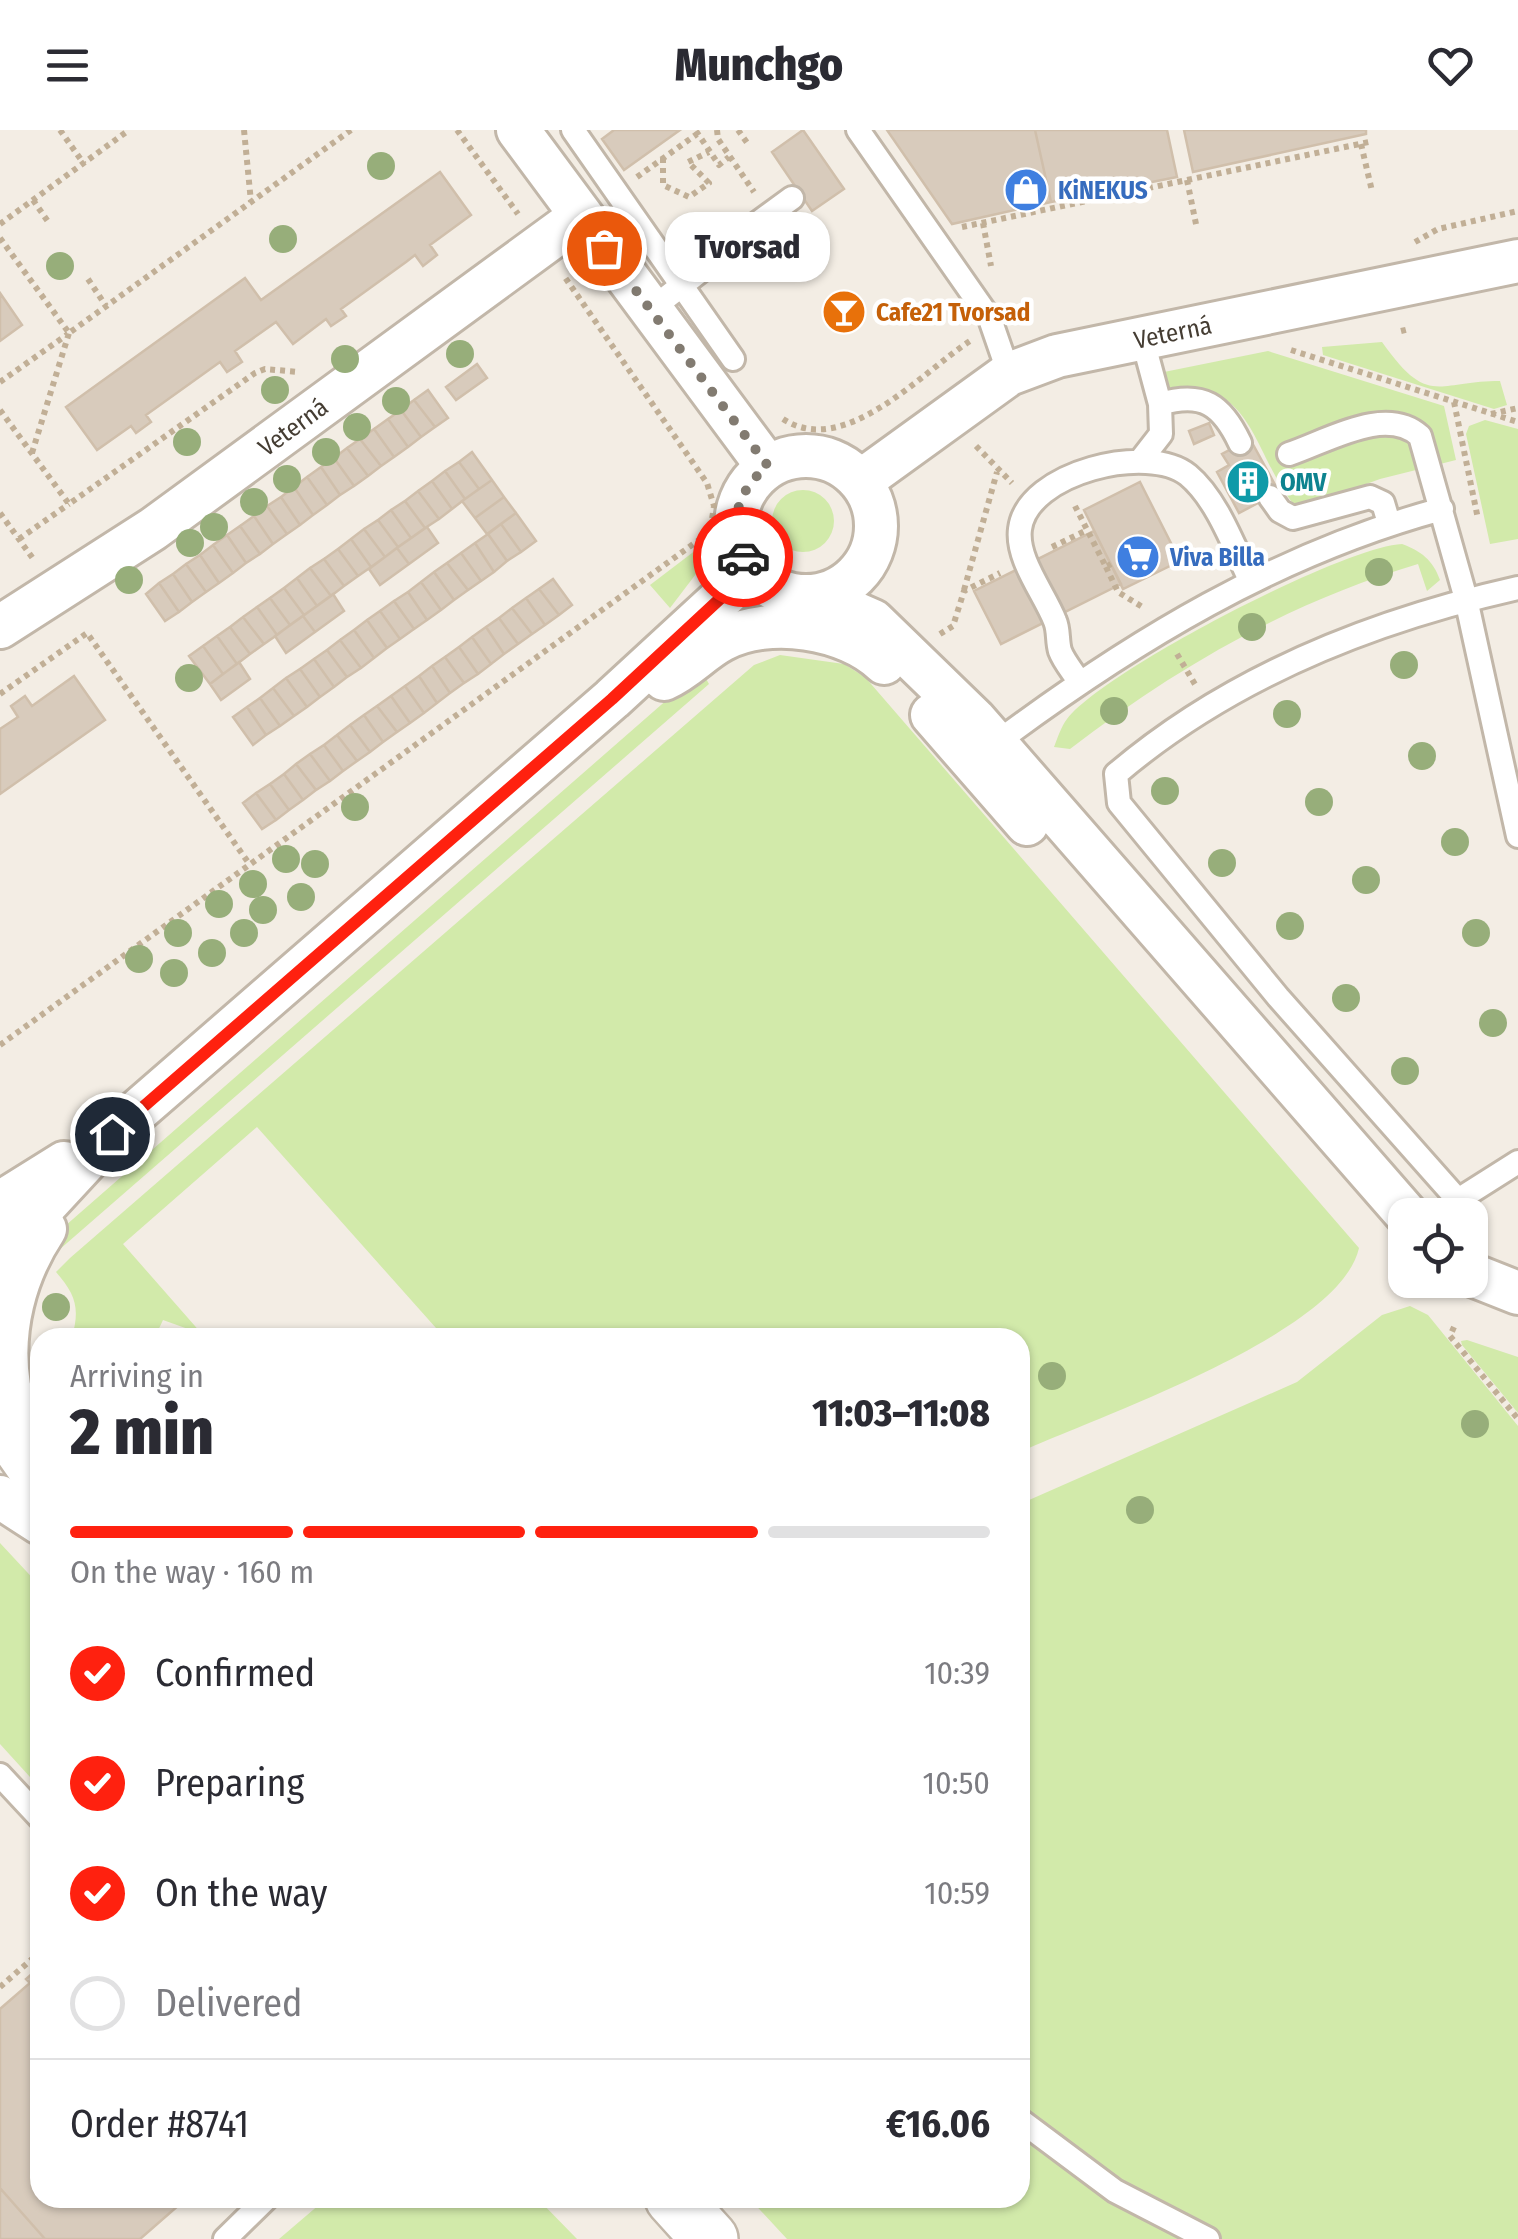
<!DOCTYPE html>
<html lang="en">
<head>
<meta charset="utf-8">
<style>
  body { margin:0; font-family:"Fira Sans Condensed",sans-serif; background:#f7f7f7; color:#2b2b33; height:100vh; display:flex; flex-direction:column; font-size:38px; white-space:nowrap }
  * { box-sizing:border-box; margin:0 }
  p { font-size:32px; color:#7c7c81 }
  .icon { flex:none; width:55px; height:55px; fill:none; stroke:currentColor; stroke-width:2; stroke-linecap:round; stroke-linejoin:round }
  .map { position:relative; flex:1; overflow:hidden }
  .details { position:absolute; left:30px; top:1198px; width:1000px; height:880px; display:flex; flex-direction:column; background:#fff; border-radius:30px; box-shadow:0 2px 8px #0004 }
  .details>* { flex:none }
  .controls { position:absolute; left:1388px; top:1068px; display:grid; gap:20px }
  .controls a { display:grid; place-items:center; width:100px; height:100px; border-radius:20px; background:#fff; box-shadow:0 2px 8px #0004; font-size:50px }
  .pin { position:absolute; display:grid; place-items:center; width:85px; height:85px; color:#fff; margin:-42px; border:5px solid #fff; border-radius:50%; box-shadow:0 2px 10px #0007 }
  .courier { position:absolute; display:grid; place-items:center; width:100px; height:100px; margin:-50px; border:8px solid #ff210f; border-radius:50%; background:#fff; color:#222; box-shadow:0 2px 12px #0007 }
  .bubble { position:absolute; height:70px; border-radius:30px; background:#fff; box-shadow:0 2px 8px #0004; font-size:32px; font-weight:800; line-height:70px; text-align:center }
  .overview em { font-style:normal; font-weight:800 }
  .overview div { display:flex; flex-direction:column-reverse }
  .overview { display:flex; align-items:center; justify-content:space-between; height:170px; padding:0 40px }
  h1 { font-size:65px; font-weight:800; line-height:75px }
  .bar { display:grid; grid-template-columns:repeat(4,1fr); gap:15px 10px; align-content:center; height:120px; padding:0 40px }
  .bar i { height:12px; border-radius:8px; background:#e1e1e2 }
  .bar .selected { background:#ff210f }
  .bar p { grid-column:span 4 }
  .line { display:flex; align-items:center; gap:25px; padding:0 40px; border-top:2px solid #e1e1e2 }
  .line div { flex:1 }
  ol { padding:0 40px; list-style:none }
  li { display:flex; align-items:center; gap:30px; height:110px }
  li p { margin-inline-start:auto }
  li .icon { padding:10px; border-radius:50%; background:#ff210f; color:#fff; stroke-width:4 }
  li:last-child { color:#7c7c81 }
  li i { width:55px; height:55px; border:5px solid #e1e1e2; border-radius:50% }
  header { display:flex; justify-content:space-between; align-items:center; height:130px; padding:0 40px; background:#fff; font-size:45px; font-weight:800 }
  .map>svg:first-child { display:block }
  .green { fill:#d2eaaa }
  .building { fill:#d8cbbc; stroke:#d0bfab; stroke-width:2.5 }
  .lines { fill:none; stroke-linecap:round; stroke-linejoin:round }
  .service-casing { stroke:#c2b7a9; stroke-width:28 }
  .minor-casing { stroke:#c2b7a9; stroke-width:48 }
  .tertiary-casing { stroke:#c2b7a9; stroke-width:60 }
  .path { stroke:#c1af96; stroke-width:6; stroke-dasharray:5 5; stroke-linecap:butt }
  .service { stroke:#fff; stroke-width:22 }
  .minor { stroke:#fff; stroke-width:42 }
  .tertiary { stroke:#fff; stroke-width:55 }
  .tree { fill:#97ae7a }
  .done { stroke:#827b71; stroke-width:10; stroke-dasharray:0 18 }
  .route { stroke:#ff210f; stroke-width:12 }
  .labels { text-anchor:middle; stroke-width:9; stroke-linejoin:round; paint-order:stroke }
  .shop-label { font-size:25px; font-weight:bold; fill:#366cbe; stroke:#fff; text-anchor:start }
  .food-label { font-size:25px; font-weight:bold; fill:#c56008; stroke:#fff; text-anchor:start }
  .street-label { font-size:25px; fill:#453d33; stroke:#fff }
  .culture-label { font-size:25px; font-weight:bold; fill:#0d838f; stroke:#fff; text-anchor:start }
</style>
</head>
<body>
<header><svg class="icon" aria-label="menu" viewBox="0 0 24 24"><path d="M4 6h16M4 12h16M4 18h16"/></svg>Munchgo<svg class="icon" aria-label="heart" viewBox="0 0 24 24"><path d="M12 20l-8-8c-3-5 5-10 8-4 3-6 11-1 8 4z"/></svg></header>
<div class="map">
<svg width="1518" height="2109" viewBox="0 0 1518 2109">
  <rect width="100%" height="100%" fill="#f3ede4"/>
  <!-- green -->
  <path class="green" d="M1382,212c47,66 54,39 118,39l7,24 -13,4 -171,-54 -1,-8z
    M1268,221l176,55 12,54 -76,19 -77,28 -8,-1c-43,-53 -41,-127 -126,-118l-5,-16z
    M1485,290l33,9v110l-28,5 -24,-110 3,-8z
    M772 391a31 31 0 1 1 62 0a31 31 0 1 1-62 0Z
    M713,407l-11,29 -32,42 -20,-23z
    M1402,414c19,7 31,16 38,36l-13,11 -9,-27c-128,38 -243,104 -348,185l-16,-2c4,-10 7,-20 13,-28 37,-48 275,-172 335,-175z
    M780,525l64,9 21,13 494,571c-19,86 -260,168 -339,204v-114l-576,-1 -187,-210 -134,117 79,90 -39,-14 -8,17h-24l-5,-8 -12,8h-42c8,-29 4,-42 -16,-65l14,-14 684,-593z
    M701,540l8,14 -665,579 21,-37z
    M1410,1176l18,9 90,111v813h-731l-38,-41h271v-694l277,-122 85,-67z
    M1467,1210l51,17v56l-56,-68 -1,-4z
    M0,1413l40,43v202l-40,-44z
    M327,2068h210l40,41h-298z"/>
  <!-- building -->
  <path class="building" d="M614,0h66l-56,40 -22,-31z
    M803,0l41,59 -32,22 -40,-59z
    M887,0h148l16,72 -99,22z
    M1035,0h132l10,47 -126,25z
    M1184,0h182v4l-173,38z
    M440,42l31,43 -41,30 7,10 -14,11 -8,-11 -9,7 -65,47 5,7 -15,10 -5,-7 -33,25 -17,-22 -41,29 7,11 -15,10 -7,-10 -74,53 5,7 -15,11 -5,-7 -34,24 -31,-43 179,-129 16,22z
    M0,163l22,32 -22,16z
    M477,234l10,14 -31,22 -10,-13z
    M428,260l20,28 -13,9 -21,-27z
    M414,270l21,27 -14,10 -20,-27z
    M401,280l20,27 -13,10 -20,-28z
    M388,289l20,28 -14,10 -20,-28z
    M1209,293l5,12 -20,9 -5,-13z
    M374,299l20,28 -13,9 -21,-27z
    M360,309l21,27 -13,10 -21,-28z
    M1250,309l29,53 -40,21 -22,-41 12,-7 -7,-11z
    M347,318l21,28 -14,10 -20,-28z
    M472,322l20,28 -13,9 -20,-27z
    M334,328l20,28 -14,9 -19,-28z
    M459,332l20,27 -14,10 -20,-28z
    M321,337l19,28 -13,10 -20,-28z
    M445,341l20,28 -13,10 -20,-28z
    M307,347l20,28 -14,10 -19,-28z
    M492,350l12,17 -29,21 -13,-17z
    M432,351l20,28 -13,10 -21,-28z
    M1140,352l40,79 -57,28 -39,-79z
    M294,357l19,28 -13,10 -19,-28z
    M418,361l21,28 -14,9 -20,-27z
    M281,367l19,28 -13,9 -20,-28z
    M504,367l12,16 -29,21 -12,-16z
    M405,371l20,27 -14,10 -20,-28z
    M267,376l20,28 -14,10 -19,-28z
    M391,380l20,28 -13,9 -20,-27z
    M516,383l20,28 -15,11 -20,-28z
    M254,386l19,28 -13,10 -20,-28z
    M378,390l20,27 -13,10 -21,-28z
    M501,394l20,28 -14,9 -19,-27z
    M240,396l20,28 -14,9 -19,-28z
    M427,397l11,16 -29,21 -12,-16z
    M364,399l21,28 -14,10 -20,-28z
    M1094,401l27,53 -120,60 -27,-53z
    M488,404l19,27 -13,11 -19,-29z
    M227,405l19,28 -13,10 -20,-28z
    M351,409l20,28 -13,9 -20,-27z
    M475,413l19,29 -13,9 -20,-28z
    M213,415l20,28 -14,10 -19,-28z
    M397,418l12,16 -29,21 -11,-16z
    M338,419l20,27 -14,10 -20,-27z
    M461,423l20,28 -13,9 -21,-27z
    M200,425l19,28 -13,9 -20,-28z
    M324,429l20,27 -13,10 -21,-28z
    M447,433l21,27 -14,10 -20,-28z
    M186,434l20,28 -14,10 -19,-28z
    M310,438l21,28 -14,10 -20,-28z
    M434,442l20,28 -13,10 -20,-28z
    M173,444l19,28 -13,10 -20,-29z
    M297,448l20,28 -13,9 -20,-27z
    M553,449l19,26 -13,10 -20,-26z
    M421,452l20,28 -14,10 -19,-28z
    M159,453l20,29 -14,9 -19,-27z
    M284,458l20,27 -14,10 -20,-27z
    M539,459l20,26 -14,10 -19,-27z
    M408,462l19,28 -13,9 -20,-28z
    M333,464l11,17 -29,21 -12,-16z
    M270,468l20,27 -13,10 -20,-28z
    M526,468l19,27 -13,9 -20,-26z
    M394,471l20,28 -14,10 -20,-28z
    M257,477l20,28 -13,9 -21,-27z
    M512,478l20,26 -14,10 -19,-26z
    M380,481l20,28 -13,9 -20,-28z
    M303,486l12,16 -29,21 -11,-17z
    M243,487l21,27 -14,10 -20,-27z
    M499,488l19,26 -14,10 -18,-27z
    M367,490l20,28 -13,10 -20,-28z
    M230,497l20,27 -13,10 -20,-28z
    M486,497l18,27 -13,10 -19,-27z
    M354,500l20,28 -13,10 -21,-28z
    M217,506l20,28 -14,10 -20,-28z
    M472,507l19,27 -13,10 -19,-27z
    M340,510l21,28 -14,9 -20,-27z
    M203,516l20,28 -13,10 -21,-28z
    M459,517l19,27 -14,9 -19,-26z
    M327,520l20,27 -13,10 -20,-28z
    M445,527l19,26 -14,10 -18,-27z
    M314,529l20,28 -14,10 -20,-28z
    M239,532l11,17 -29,21 -11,-16z
    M432,536l18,27 -13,10 -18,-27z
    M300,539l20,28 -13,10 -21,-29z
    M74,546l31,44 -105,74v-65l18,-12 -7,-11 14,-10 7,10z
    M419,546l18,27 -13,10 -19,-27z
    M286,548l21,29 -13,9 -21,-28z
    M405,556l19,27 -14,10 -19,-27z
    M273,558l21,28 -14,10 -20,-28z
    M391,566l19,27 -13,9 -20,-26z
    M260,568l20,28 -14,9 -19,-28z
    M377,576l20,26 -14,10 -19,-27z
    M247,577l19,28 -13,10 -20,-28z
    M364,585l19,27 -13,10 -20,-27z
    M350,595l20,27 -13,9 -20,-26z
    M337,605l20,26 -14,10 -19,-26z
    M324,615l19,26 -13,10 -20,-27z
    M310,624l20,27 -14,9 -20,-26z
    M296,634l20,26 -13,10 -19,-26z
    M284,644l19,26 -14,10 -19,-26z
    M270,654l19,26 -13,10 -20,-27z
    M256,663l20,27 -14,9 -19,-26z
    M40,1837v231h147l-47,41h-95l-45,-51v-179l30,-26 -4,-4z
    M0,2058l45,51h-45z"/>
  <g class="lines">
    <defs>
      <path id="service" d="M573,0l160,229
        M858,0l132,189 19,55
        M649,181l50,-39 15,-17 78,-57
        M1160,274c43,-13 62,1 80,39
        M1289,324c39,-13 97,-49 131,-18l46,163 52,237
        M1140,331l21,-27 -1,-30 -18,-67
        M1270,367l10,14 13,7 77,-21 13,6 6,20
        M1518,458c-143,32 -288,89 -402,186l3,29 159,194 180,203 60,-38
        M1080,553c-6,-10 -16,-21 -20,-32 -3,-10 -1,-21 -5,-30 -11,-28 -39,-62 -35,-92 7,-57 129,-86 168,-54 29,24 46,72 62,105
        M996,613c137,-102 280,-189 446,-234
        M0,1645l40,43
        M1020,1990l95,71 93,48
        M225,2109l42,-41"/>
      <g id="minor">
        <path d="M518,0l249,336"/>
        <circle cx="806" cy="396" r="70"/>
        <path id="s1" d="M861,351l148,-107 48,-18 461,-95"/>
        <path d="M816,466l57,25 102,99 432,495"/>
        <path id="s2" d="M0,497l153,-98 428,-313"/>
        <path d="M664,549c23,-10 37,-28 58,-39 46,-25 125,-13 162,23"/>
        <path d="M932,585l95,109"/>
        <path d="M0,1073l64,-40"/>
        <path d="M0,1124l111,-120 501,-435 139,-128"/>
        <path d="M1470,1144l48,19"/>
        <path d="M38,1311c-11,-17 -25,-35 -29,-55 -9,-56 6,-112 36,-157"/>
        <path d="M0,1367l40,26"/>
      </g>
      <path id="tertiary" d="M0,1287l40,57
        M673,2068l37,41"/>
    </defs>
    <!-- service casing -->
    <use href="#service" class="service-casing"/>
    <!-- minor casing -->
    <use href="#minor" class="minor-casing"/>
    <!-- tertiary casing -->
    <use href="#tertiary" class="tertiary-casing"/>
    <!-- path -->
    <path class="path" d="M60,0l24,34
      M244,0l7,72
      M457,0l61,84
      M717,0l1,9 36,53
      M738,0l10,14
      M696,1l23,34 10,-8
      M1361,14l11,47
      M663,28v27l26,12 20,-14 -21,-21 21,-10
      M637,47l60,-43
      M1187,50l10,49
      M33,70l16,23
      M983,93l8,43
      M0,94l129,-94
      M962,97l407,-85
      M785,105l29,42
      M0,108l69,95 282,-203
      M1415,112l23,-13 80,-18
      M88,149l18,27
      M1401,201l8,-2
      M1291,220l227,72
      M0,252l68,-48
      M1454,272l24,117
      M0,280l69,94 186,-131 10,-4 34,3
      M1491,284l27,-6
      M783,289c61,40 138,-46 187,-78
      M976,316l36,37
      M32,323l37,-120
      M1075,376l31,61 5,-3
      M0,383l34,47
      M19,409l50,-35
      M1052,417l35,-17
      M1106,437l12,25 26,16
      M964,460l33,-118
      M940,504l13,-8 11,-35 36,-18
      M1177,524l19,32
      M0,564l87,-61 163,232
      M0,915l710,-513 4,-26 -7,-23 -143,-207
      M1454,1197l-4,9 68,83
      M0,1857l40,-35"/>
    <!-- service -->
    <use href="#service" class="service"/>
    <!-- minor -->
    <use href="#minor" class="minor"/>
    <!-- tertiary -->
    <use href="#tertiary" class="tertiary"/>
  </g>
  <!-- trees -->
  <g class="tree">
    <circle cx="381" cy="36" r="14"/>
    <circle cx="283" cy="109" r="14"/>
    <circle cx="60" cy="136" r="14"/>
    <circle cx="460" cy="224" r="14"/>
    <circle cx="345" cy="229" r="14"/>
    <circle cx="275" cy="260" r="14"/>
    <circle cx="396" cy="271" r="14"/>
    <circle cx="357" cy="297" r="14"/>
    <circle cx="187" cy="312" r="14"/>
    <circle cx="326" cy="322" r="14"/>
    <circle cx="287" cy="349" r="14"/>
    <circle cx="254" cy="372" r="14"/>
    <circle cx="214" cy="397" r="14"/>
    <circle cx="190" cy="413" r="14"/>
    <circle cx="1379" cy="442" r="14"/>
    <circle cx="129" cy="450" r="14"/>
    <circle cx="1252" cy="497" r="14"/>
    <circle cx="1404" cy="535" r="14"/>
    <circle cx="189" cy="548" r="14"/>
    <circle cx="1114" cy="581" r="14"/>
    <circle cx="1287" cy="584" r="14"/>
    <circle cx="1422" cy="626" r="14"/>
    <circle cx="1165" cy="661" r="14"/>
    <circle cx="1319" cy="672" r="14"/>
    <circle cx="355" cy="677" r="14"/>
    <circle cx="1455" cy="712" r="14"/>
    <circle cx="286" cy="729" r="14"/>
    <circle cx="1222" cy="733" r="14"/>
    <circle cx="315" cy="734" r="14"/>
    <circle cx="1366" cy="750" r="14"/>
    <circle cx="253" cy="754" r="14"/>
    <circle cx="301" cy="767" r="14"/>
    <circle cx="219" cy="774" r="14"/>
    <circle cx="263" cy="780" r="14"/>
    <circle cx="1290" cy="796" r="14"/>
    <circle cx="178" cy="803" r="14"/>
    <circle cx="244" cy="803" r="14"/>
    <circle cx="1476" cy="803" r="14"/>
    <circle cx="212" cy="823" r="14"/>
    <circle cx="139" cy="829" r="14"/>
    <circle cx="174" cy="843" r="14"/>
    <circle cx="1346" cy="868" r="14"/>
    <circle cx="1493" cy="893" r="14"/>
    <circle cx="1405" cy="941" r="14"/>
    <circle cx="56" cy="1177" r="14"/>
    <circle cx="1052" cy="1246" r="14"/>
    <circle cx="1475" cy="1294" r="14"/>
    <circle cx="1140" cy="1380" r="14"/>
  </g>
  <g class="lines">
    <!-- done -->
    <path class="done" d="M604,118l164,218c-30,23 -40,57 -25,91"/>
    <!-- route -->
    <path class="route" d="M112,1004l500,-435 139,-129 -8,-13"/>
  </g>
  <!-- icons -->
  <defs>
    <symbol id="shop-disc" viewBox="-11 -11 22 22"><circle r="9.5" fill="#3f7fe0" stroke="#fff"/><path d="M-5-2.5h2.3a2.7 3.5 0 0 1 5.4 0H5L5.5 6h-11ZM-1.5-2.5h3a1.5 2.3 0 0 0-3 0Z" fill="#fff"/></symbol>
    <symbol id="bar-disc" viewBox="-11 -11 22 22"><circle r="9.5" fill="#e8710a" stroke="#fff"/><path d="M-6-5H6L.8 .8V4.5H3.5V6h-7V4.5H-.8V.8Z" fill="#fff"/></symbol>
    <symbol id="building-disc" viewBox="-11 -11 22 22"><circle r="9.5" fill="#0f9aa8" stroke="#fff"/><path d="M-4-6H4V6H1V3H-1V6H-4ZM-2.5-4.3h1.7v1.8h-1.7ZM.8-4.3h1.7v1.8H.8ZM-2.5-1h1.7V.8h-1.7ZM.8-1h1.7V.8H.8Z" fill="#fff"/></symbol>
    <symbol id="supermarket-disc" viewBox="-11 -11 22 22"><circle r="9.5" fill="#3f7fe0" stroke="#fff"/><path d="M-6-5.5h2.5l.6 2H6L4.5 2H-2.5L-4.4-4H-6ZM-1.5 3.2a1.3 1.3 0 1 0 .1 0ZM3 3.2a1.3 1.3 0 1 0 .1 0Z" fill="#fff"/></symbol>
  </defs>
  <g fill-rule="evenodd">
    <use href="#shop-disc" x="1001" y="35" width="50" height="50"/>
    <use href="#bar-disc" x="819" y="157" width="50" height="50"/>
    <use href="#building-disc" x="1223" y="327" width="50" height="50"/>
    <use href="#supermarket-disc" x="1113" y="402" width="50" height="50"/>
  </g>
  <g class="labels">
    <!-- shop labels -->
    <g class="shop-label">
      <text x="1058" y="69">KiNEKUS</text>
      <text x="1170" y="436">Viva Billa</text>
    </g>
    <!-- food labels -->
    <g class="food-label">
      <text x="876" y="191">Cafe21 Tvorsad</text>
    </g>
    <!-- street labels -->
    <g class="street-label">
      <text dy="9" stroke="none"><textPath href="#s1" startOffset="352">Veterná</textPath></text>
      <text dy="9" stroke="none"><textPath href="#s2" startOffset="355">Veterná</textPath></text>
    </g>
    <!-- culture labels -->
    <g class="culture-label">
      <text x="1280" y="361">OMV</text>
    </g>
  </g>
</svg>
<div class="controls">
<a><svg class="icon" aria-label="locate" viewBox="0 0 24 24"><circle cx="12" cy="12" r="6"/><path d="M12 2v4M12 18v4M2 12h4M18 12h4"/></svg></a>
</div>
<div class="pin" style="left:604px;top:118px;background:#ea580c"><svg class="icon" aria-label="bag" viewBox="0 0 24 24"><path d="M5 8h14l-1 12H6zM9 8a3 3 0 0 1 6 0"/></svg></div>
<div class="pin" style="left:112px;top:1004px;background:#1f2937"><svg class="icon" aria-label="home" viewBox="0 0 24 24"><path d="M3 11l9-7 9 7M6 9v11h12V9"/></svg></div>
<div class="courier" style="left:743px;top:427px"><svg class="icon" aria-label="car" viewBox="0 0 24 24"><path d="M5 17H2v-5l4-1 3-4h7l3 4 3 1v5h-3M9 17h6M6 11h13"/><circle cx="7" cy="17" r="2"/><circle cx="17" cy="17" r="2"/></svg></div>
<div class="bubble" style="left:665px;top:82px;width:165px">Tvorsad</div>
<section class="details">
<div class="overview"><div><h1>2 min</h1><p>Arriving in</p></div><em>11:03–11:08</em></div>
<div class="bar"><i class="selected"></i><i class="selected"></i><i class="selected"></i><i></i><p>On the way · 160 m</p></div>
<ol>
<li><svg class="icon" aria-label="check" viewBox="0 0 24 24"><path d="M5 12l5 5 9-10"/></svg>Confirmed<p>10:39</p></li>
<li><svg class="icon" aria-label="check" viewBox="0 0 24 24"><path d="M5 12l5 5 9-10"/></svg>Preparing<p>10:50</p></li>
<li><svg class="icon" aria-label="check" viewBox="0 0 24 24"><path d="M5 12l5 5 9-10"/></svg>On the way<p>10:59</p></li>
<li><i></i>Delivered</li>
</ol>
<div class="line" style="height:130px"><div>Order #8741</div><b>€16.06</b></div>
</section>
</div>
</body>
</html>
